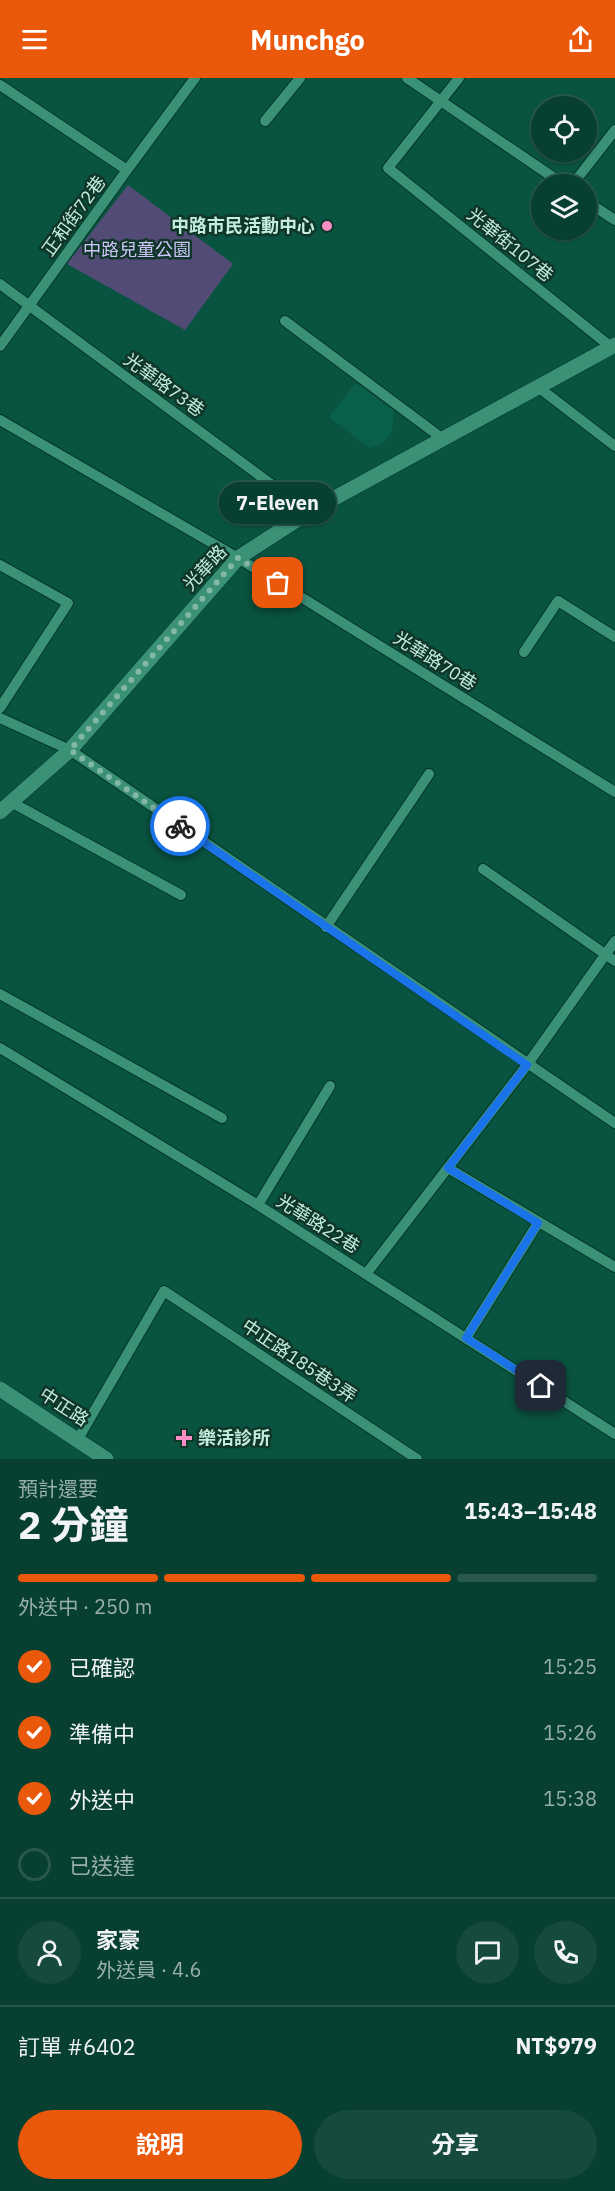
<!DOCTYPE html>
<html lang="zh-TW">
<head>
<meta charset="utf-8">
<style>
  body { margin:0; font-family:"IBM Plex Sans","Noto Sans TC",sans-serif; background:#154a3c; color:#f1f3f6; height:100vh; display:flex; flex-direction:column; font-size:22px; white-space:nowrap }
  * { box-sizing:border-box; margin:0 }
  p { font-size:20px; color:#98afab }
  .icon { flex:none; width:33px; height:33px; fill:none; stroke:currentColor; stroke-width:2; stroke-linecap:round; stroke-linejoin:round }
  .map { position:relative; height:1381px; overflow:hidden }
  .details { display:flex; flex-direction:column; background:#073f30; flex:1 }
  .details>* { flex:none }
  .controls { position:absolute; left:531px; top:18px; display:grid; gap:12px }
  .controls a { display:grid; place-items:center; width:66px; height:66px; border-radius:50%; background:#073f30; box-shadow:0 2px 4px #0004,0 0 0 2px #28584c; font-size:30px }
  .pin { position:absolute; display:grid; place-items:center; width:51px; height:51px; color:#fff; margin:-26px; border-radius:12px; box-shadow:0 3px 9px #0006 }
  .courier { position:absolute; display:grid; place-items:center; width:60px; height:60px; margin:-30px; border:4px solid #1a73e8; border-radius:50%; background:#fff; color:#222; box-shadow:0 2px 8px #0007 }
  .bubble { position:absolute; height:42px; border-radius:21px; background:#073f30; box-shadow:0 2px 4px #0004,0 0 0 2px #28584c; font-size:20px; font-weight:700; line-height:42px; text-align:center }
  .overview em { font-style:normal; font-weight:700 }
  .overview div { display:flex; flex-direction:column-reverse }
  .overview { display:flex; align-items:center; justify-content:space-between; height:102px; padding:0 18px }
  h1 { font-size:39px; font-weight:700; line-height:45px }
  .bar { display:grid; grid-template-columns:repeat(4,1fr); gap:9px 6px; align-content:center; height:72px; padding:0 18px }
  .bar i { height:8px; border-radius:4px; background:#28584c }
  .bar .selected { background:#ea580c }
  .bar p { grid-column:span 4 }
  .line { display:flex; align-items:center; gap:15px; padding:0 18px; border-top:2px solid #28584c }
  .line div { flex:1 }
  .round { display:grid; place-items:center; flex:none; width:63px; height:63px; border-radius:32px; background:#154a3c }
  ol { padding:0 18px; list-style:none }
  li { display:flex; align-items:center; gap:18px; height:66px }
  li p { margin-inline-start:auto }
  li .icon { padding:6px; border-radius:50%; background:#ea580c; color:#fff; stroke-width:4 }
  li:last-child { color:#98afab }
  li i { width:33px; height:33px; border:3px solid #28584c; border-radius:50% }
  .cta { display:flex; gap:12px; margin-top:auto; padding:12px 18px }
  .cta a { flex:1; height:69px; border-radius:36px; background:#ea580c; color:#fff; font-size:24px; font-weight:700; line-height:69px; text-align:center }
  .cta a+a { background:#154a3c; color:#f1f3f6 }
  header { display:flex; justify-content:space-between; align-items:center; height:78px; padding:0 18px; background:#ea580c; color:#fff; font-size:27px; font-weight:700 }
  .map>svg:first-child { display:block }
  .built { fill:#09614c }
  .green { fill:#514b76 }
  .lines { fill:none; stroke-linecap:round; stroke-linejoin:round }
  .service-casing { stroke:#043629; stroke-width:12 }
  .tertiary-casing { stroke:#043629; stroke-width:16 }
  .service { stroke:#3a9176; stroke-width:10 }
  .tertiary { stroke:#3a9176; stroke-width:15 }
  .done { stroke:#83b7a6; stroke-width:6; stroke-dasharray:0 10.8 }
  .route { stroke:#1a73e8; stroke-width:8 }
  .poi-dot { fill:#fb8fc5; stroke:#103529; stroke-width:2 }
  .labels { text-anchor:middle; stroke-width:5; stroke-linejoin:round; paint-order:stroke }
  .street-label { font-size:18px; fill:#c4ecdd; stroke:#103529 }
  .poi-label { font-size:18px; font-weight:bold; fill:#c4ecdd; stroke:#103529; text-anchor:end }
  .park-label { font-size:18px; fill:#cbc6f7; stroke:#103529 }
</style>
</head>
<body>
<header><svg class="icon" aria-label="menu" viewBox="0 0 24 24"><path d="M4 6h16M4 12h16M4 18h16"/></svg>Munchgo<svg class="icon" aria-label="share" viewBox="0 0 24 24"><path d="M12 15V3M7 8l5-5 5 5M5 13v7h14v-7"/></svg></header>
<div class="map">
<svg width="615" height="1381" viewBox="0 0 615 1381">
  <rect width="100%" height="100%" fill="#095440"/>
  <!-- built -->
  <path class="built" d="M356,305l38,28 -2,21 -9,11 -13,5 -41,-31z"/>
  <!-- green -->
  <path class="green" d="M128,107l105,79 -48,66 -118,-66z"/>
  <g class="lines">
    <defs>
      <path id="service" d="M407,0l156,106
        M459,0l-71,90 223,179
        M0,7l127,85 -127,176
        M265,43l35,-43
        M127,92l68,-92
        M573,106l42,-54
        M586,123l29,19
        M0,206l309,228
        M285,243l158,118
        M538,309l77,59
        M0,342l238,138 377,234
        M0,487l68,38 -68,105
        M524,574l34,-51 57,36
        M0,640l70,32 545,373
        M11,724l170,93
        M483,791l132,92
        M326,849l103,-153
        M0,916l222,124
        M0,970l258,157 357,229
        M448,1090l167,99
        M258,1127l72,-119
        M366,1196l161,-209 88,-124
        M466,1260l72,-115
        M78,1361l86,-148 253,168"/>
      <path id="tertiary" d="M0,734l70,-62 168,-192 71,-46 306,-167
        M0,1311l106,70"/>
    </defs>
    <!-- service casing -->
    <use href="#service" class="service-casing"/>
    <!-- tertiary casing -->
    <use href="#tertiary" class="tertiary-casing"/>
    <!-- service -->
    <use href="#service" class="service"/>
    <!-- tertiary -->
    <use href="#tertiary" class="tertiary"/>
  </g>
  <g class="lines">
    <!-- done -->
    <path class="done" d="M180,748l-110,-76 168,-192 40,25"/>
    <!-- route -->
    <path class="route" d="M180,748l347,239 -79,103 90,55 -72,115 75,48"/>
  </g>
  <!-- markers -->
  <g class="poi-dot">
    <circle cx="327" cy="148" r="6"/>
    <path d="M181 1351h6v6h6v6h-6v6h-6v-6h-6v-6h6z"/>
  </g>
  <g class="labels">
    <!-- street labels -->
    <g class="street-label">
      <text transform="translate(74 138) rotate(-54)" y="6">正和街72巷</text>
      <text transform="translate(510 167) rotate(39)" y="6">光華街107巷</text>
      <text transform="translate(164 307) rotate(36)" y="6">光華路73巷</text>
      <text transform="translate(205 490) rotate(-47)" y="6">光華路</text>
      <text transform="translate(435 583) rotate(32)" y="6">光華路70巷</text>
      <text transform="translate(318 1146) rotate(32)" y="6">光華路22巷</text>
      <text transform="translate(299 1283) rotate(34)" y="6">中正路185巷3弄</text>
      <text transform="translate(64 1329) rotate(33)" y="6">中正路</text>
    </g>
    <!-- poi labels -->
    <g class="poi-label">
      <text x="315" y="154">中路市民活動中心</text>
      <text x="198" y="1366" text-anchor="start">樂活診所</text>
    </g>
    <!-- park labels -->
    <g class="park-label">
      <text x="137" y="178">中路兒童公園</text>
    </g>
  </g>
</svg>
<div class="controls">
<a><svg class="icon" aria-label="locate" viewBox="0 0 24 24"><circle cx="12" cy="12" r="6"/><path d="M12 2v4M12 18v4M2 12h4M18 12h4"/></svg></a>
<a><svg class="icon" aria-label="layers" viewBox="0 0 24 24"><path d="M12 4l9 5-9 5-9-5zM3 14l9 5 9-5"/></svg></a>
</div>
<div class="pin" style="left:278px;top:505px;background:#ea580c"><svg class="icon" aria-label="bag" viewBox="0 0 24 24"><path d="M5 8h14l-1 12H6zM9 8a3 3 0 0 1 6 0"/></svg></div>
<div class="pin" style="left:541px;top:1308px;background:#1f2937"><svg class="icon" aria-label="home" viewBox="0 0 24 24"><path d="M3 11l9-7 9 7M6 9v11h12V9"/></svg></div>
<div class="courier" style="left:180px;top:748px"><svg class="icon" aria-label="bike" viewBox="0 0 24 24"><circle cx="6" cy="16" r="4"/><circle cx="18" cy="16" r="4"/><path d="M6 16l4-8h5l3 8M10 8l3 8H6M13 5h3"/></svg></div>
<div class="bubble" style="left:219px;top:404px;width:117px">7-Eleven</div>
</div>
<section class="details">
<div class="overview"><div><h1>2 分鐘</h1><p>預計還要</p></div><em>15:43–15:48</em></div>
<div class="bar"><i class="selected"></i><i class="selected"></i><i class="selected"></i><i></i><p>外送中 · 250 m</p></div>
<ol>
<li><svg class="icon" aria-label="check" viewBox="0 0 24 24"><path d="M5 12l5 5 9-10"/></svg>已確認<p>15:25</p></li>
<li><svg class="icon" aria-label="check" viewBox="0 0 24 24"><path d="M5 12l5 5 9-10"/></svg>準備中<p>15:26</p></li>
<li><svg class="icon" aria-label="check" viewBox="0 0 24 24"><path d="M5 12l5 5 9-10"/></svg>外送中<p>15:38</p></li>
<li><i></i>已送達</li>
</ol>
<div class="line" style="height:108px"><a class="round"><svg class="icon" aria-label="person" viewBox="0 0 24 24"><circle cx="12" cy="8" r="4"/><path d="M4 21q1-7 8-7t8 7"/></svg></a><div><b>家豪</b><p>外送員 · 4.6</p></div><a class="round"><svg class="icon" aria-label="chat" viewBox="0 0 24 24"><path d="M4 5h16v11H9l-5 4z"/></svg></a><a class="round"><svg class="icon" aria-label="phone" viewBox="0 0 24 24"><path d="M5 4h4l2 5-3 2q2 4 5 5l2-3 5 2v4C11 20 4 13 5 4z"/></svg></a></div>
<div class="line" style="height:78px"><div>訂單 #6402</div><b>NT$979</b></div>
<div class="cta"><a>說明</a><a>分享</a></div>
</section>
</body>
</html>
